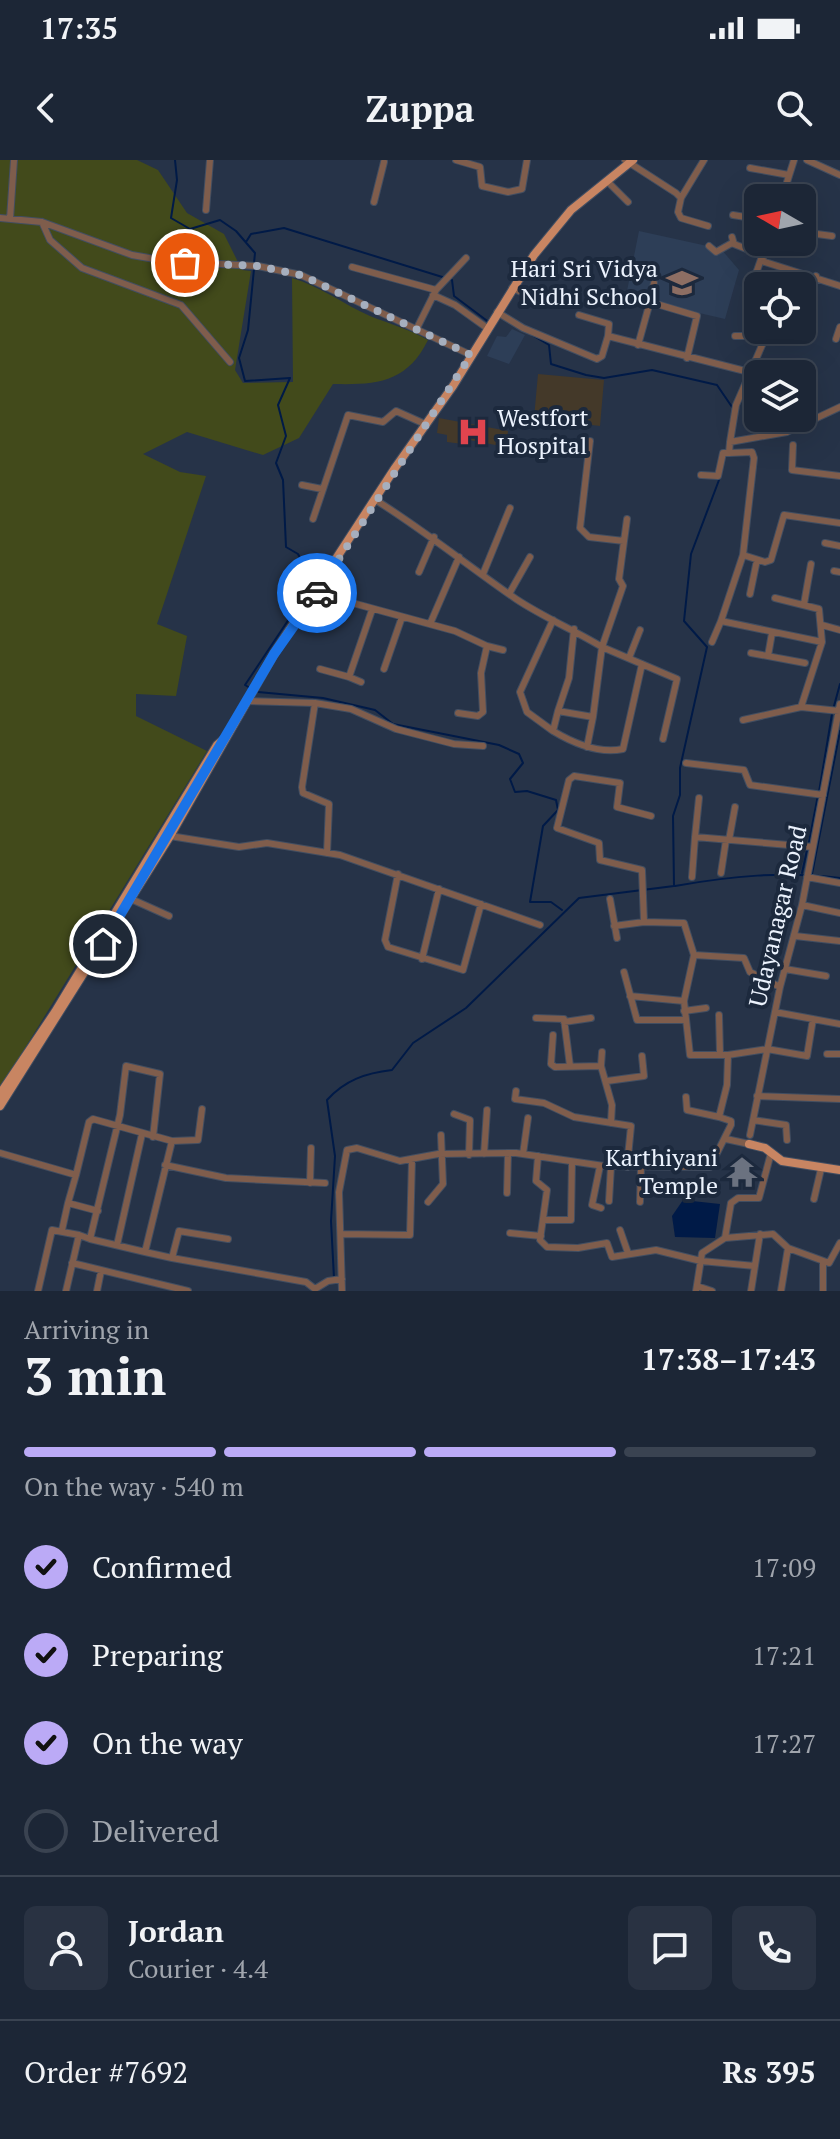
<!DOCTYPE html>
<html lang="en">
<head>
<meta charset="utf-8">
<style>
  body { margin:0; font-family:"PT Serif",serif; background:#293242; color:#f1f3f6; height:100vh; display:flex; flex-direction:column; font-size:30px; white-space:nowrap }
  * { box-sizing:border-box; margin:0 }
  p { font-size:26px; color:#a0a5ad }
  .icon { flex:none; width:44px; height:44px; fill:none; stroke:currentColor; stroke-width:2; stroke-linecap:round; stroke-linejoin:round }
  .map { position:relative; height:1131px; overflow:hidden }
  .drawer { display:flex; flex-direction:column; background:#1c2636; flex:1 }
  .drawer>* { flex:none }
  .needle { width:52px; rotate:279deg }
  .tools { position:absolute; left:744px; top:24px; display:grid; gap:16px }
  .tools a { display:grid; place-items:center; width:72px; height:72px; border-radius:12px; background:#1c2636; box-shadow:0 8px 32px #0002,0 0 0 2px #3a4351; font-size:40px }
  .pin { position:absolute; display:grid; place-items:center; width:68px; height:68px; color:#fff; margin:-34px; border:4px solid #fff; border-radius:50%; box-shadow:0 2px 8px #0007 }
  .courier { position:absolute; display:grid; place-items:center; width:80px; height:80px; margin:-40px; border:6px solid #1a73e8; border-radius:50%; background:#fff; color:#222; box-shadow:0 2px 10px #0007 }
  .headline em { font-style:normal; font-weight:600 }
  .headline div { display:flex; flex-direction:column-reverse }
  .headline { display:flex; align-items:center; justify-content:space-between; height:136px; padding:0 24px }
  h1 { font-size:52px; font-weight:600; line-height:60px }
  .bar { display:grid; grid-template-columns:repeat(4,1fr); gap:12px 8px; align-content:center; height:96px; padding:0 24px }
  .bar i { height:10px; border-radius:6px; background:#3a4351 }
  .bar .selected { background:#bbaaf6 }
  .bar p { grid-column:span 4 }
  .line { display:flex; align-items:center; gap:20px; padding:0 24px; border-top:2px solid #3a4351 }
  .line div { flex:1 }
  .round { display:grid; place-items:center; flex:none; width:84px; height:84px; border-radius:12px; background:#293242 }
  ol { padding:0 24px; list-style:none }
  li { display:flex; align-items:center; gap:24px; height:88px }
  li p { margin-inline-start:auto }
  li .icon { padding:8px; border-radius:50%; background:#bbaaf6; color:#111; stroke-width:4 }
  li:last-child { color:#a0a5ad }
  li i { width:44px; height:44px; border:4px solid #3a4351; border-radius:50% }
  .status { display:flex; justify-content:space-between; align-items:center; height:56px; padding:0 40px; background:#1c2636; direction:ltr }
  .status svg { height:22px; fill:currentColor }
  header { display:flex; justify-content:space-between; align-items:center; height:104px; padding:0 24px; background:#1c2636; font-size:36px; font-weight:600 }
  .map>svg:first-child { display:block }
  .built { fill:#2d3e57 }
  .medical { fill:#443929 }
  .green { fill:#424a1b }
  .water { fill:#001a47 }
  .lines { fill:none; stroke-linecap:round; stroke-linejoin:round }
  .stream { stroke:#001a47; stroke-width:2 }
  .minor-casing { stroke:#424e61; stroke-width:8 }
  .major-casing { stroke:#424e61; stroke-width:10 }
  .minor { stroke:#7f5d4c; stroke-width:6 }
  .major { stroke:#c88562; stroke-width:8 }
  .done { stroke:#a6afbe; stroke-width:8; stroke-dasharray:0 14.4 }
  .route { stroke:#1a73e8; stroke-width:10 }
  .labels { text-anchor:middle; stroke-width:8; stroke-linejoin:round; paint-order:stroke }
  .poi-label { font-size:24px; fill:#ebf2fd; stroke:#1c293d; text-anchor:end }
  .street-label { font-size:24px; fill:#ebf2fd; stroke:#1c293d }
</style>
</head>
<body>
<div class="status"><b>17:35</b><svg viewBox="0 0 49 12"><path d="M0 12V9h3v3zM5 12V6h3v6zM10 12V3h3v9zM15 12V0h3v12zM26 1h20v11H26zM47 4h2v5h-2z"/></svg></div>
<header><svg class="icon" aria-label="back" viewBox="0 0 24 24"><path d="M15 5l-7 7 7 7"/></svg>Zuppa<svg class="icon" aria-label="search" viewBox="0 0 24 24"><circle cx="10" cy="10" r="6"/><path d="M15 15l6 6"/></svg></header>
<div class="map">
<svg width="840" height="1131" viewBox="0 0 840 1131">
  <rect width="100%" height="100%" fill="#263348"/>
  <!-- built -->
  <path class="built" d="M639,71l82,18 18,21 -14,49 -99,-23z
    M512,169l13,6 -16,29 -22,-8 10,-20 9,1z"/>
  <!-- medical -->
  <path class="medical" d="M538,214l66,6 -4,46 -66,-8z
    M439,258l69,13 -2,16 -42,-8 -1,5 -16,-2v-7l-10,-2z"/>
  <!-- green -->
  <path class="green" d="M0,0h137l21,10 29,43 37,21 18,36 9,1 -16,99 8,13 50,-1 -1,-104c28,8 51,26 78,38 20,8 39,13 58,24 -21,43 -52,45 -95,44l-34,54 -36,17 -76,-23 -44,22 37,18 26,4 -49,148 30,12 -11,60 -40,-2v22l71,35 -207,338z"/>
  <!-- water -->
  <path class="water" d="M683,1040l37,4 -5,34 -40,-1 -3,-21z"/>
  <g class="lines">
    <!-- stream -->
    <path class="stream" d="M175,0l2,20 -6,38 19,11 30,-9 16,11 19,22 -1,10
      M246,82l5,-8 33,-6 168,52 2,16 36,27
      M532,175l17,10 2,19 35,11 18,3 48,-8 65,15 15,22
      M250,528l-5,-3 68,-102 -15,-29 -12,-7 -3,-67 -7,-17 10,-27 -8,-31 12,-27 -45,3 -6,-23 9,-28 6,-61
      M258,532l65,6 52,12 18,14 106,21 20,9 4,9 -13,16 5,13 12,-1 29,9 2,10 -15,16 -13,76h21l11,8
      M834,546l6,-22
      M819,632l13,-78
      M809,682l9,-47
      M802,713l5,-23
      M812,714l28,-143
      M675,726c56,-10 108,-15 165,-8
      M334,1118l-3,-57 4,-65 -8,-56c18,-20 39,-27 65,-30l21,-27 53,-35 113,-110 95,-12 -1,-70 7,-21v-27l27,-121 -23,-26 7,-67 28,-74"/>
    <defs>
      <path id="minor" d="M456,0l24,7 2,19 26,6 14,-3 5,-29
        M625,0l51,33 5,5 -3,14 3,6 27,8
        M807,0l33,15
        M750,8l39,7
        M607,21l21,21
        M681,38l23,-38
        M782,38l12,-38
        M374,42l10,-40
        M206,50l4,-50
        M733,55l25,4
        M0,58l42,4 90,33 34,6 92,5 43,9 170,80
        M10,59l4,-59
        M42,62l8,18 32,28 99,37 49,57
        M802,72l30,4
        M732,77l2,7 30,12
        M709,86l7,6 16,-9
        M762,101l78,25
        M352,107l84,23
        M512,128l33,14
        M433,135l22,10 32,23
        M650,142l4,-19
        M758,150l-5,-28 14,-40
        M497,152l26,16 74,31 5,-3 6,-20 141,36
        M802,154l14,-38
        M579,155l30,9 -1,12
        M417,168l19,-38 30,-32
        M735,176h29
        M836,179l4,-12
        M638,185l12,-43 47,14 -10,42
        M590,281l-10,87 9,9 35,4 -5,38 4,7 -21,61 75,32 -14,60
        M730,282l6,-37 27,-62 1,-13
        M793,285l-1,25 48,6
        M701,315l17,1 5,-23h6
        M302,325l20,4
        M374,339c50,31 94,67 142,100 27,18 58,31 86,48l-9,70 -35,-6 11,-33 5,-49
        M313,359l35,-104 35,7 13,-11 29,13
        M624,381l3,-22
        M825,383l15,3
        M743,395l22,7 6,-2 13,-45 56,8
        M834,411l6,1
        M419,412l15,-35
        M483,414l27,-66
        M316,433l139,38 32,15 -6,27 2,39 -5,4 -20,-3
        M509,434l21,-37
        M750,434l7,-34
        M775,438l44,11 3,33 -101,-21 22,-66 11,-97 -2,-6 -23,1 1,-11 57,-10 53,-25
        M804,444l7,-40
        M430,464l29,-67
        M822,465l18,5
        M712,482l9,-21
        M487,486l16,4
        M751,493l54,10
        M768,496l4,-23
        M629,498l11,-28
        M320,509l29,8 23,-67
        M384,509l18,-52
        M349,517l12,5
        M247,541l68,2 36,6 45,20 58,15 29,2
        M315,543l-13,84 1,6 26,11 -2,49
        M801,547l21,-65
        M558,551l-5,20c20,12 46,23 70,18l19,-85
        M743,560l58,-13 38,4
        M553,571l-26,-19 -7,-20 33,-72
        M587,587l6,-30
        M686,603l58,7 6,15 73,10
        M651,656l-34,-9 3,-24 -46,-7 -5,4 -12,48 42,15 1,17 42,10 2,52 40,1 10,32 50,3 6,14 30,15
        M170,676l69,11 28,-4 73,12 200,70
        M695,677l4,-39
        M729,680l6,-33
        M721,713l5,-33
        M398,714l-13,66 3,7 75,23 18,-66
        M692,717l3,-40 118,10
        M807,717l33,6
        M131,739l38,17
        M610,739l7,39
        M802,745l38,8
        M614,766l30,-4
        M795,776l45,5
        M422,799l17,-70
        M785,809l41,7
        M624,812l13,48h47
        M630,836l54,5 6,54h38l-1,30 -8,32 -32,-7 -1,-13
        M684,841l10,-46
        M684,851l22,-3
        M775,852l65,12
        M719,855l1,39
        M536,858l28,1 6,47
        M564,862l27,-4
        M553,875l-2,29 4,3 46,-1 11,39 -1,18
        M827,894h13
        M728,895l39,-6 40,7 6,-37
        M601,906l1,-14
        M607,921l37,-5 -2,-20
        M516,931l-1,8 29,4 30,14 57,9 -4,41
        M757,936l83,3
        M454,954l16,6 -1,35
        M753,960l33,5 1,15
        M750,975l30,-148 22,-82 38,-201
        M726,979l23,5
        M172,981l26,-1 4,-31
        M0,993l76,22 13,-53 4,-3 79,22 -27,111 27,6 7,-27 49,8
        M484,994l3,-44
        M523,994l5,-36
        M538,996l-2,25 11,9 -7,50 7,7 31,1 29,-5 5,14 44,-7 45,11 54,5
        M165,1005l61,13 99,5
        M600,1006l-8,39 9,3
        M76,1015l-8,28 30,8
        M310,1023l1,-35
        M507,1033l1,-40
        M814,1039l7,-30
        M609,1041l2,-35
        M428,1042l15,-18 -2,-49
        M640,1042l1,-34
        M543,1060h28l1,-57
        M62,1070l6,-27
        M620,1070l8,23
        M510,1073l31,3
        M341,1074l69,1 2,-75
        M725,1078l6,-35 7,-5h21l12,-45
        M117,1085l25,-111
        M145,1092l-55,-13 30,-124 6,-49 34,8 -7,63
        M172,1098l134,24 9,7 13,-8 14,-2
        M72,1103l116,28
        M697,1126l15,5
        M38,1131l14,-61 27,5
        M66,1131l13,-56 11,4
        M97,1131l4,-20
        M342,1131l-3,-99 8,-42 10,-2 43,13 38,-7 78,-1 88,13 106,1 21,-42v-4l-12,-4
        M696,1131l6,-38 23,-15 48,-4 15,14 41,15 11,-20
        M751,1131l9,-57
        M781,1131l7,-43
        M823,1131v-29"/>
      <path id="major" d="M0,934l55,-82 162,-267 7,-6
        M0,946l170,-270 104,-182 121,-186 58,-82 81,-131 37,-45 62,-50
        M749,984l16,4 17,13 58,9"/>
    </defs>
    <!-- minor casing -->
    <use href="#minor" class="minor-casing"/>
    <!-- major casing -->
    <use href="#major" class="major-casing"/>
    <!-- minor -->
    <use href="#minor" class="minor"/>
    <!-- major -->
    <use href="#major" class="major"/>
  </g>
  <g class="lines">
    <!-- done -->
    <path class="done" d="M185,103l73,3 43,9 170,80 -154,238"/>
    <!-- route -->
    <path class="route" d="M103,784l171,-290 43,-61"/>
  </g>
  <!-- icons -->
  <defs>
    <symbol id="school-bare" viewBox="-9 -9 18 18"><path d="M0-5L7-2L0 1L-7-2ZM-4 1L0 2.5L4 1V4Q0 6-4 4Z" fill="#8d6e63" stroke="#1c293d" stroke-width="2.5" paint-order="stroke"/></symbol>
    <symbol id="hospital-bare" viewBox="-9 -9 18 18"><path d="M-5-5h3v3.5h4V-5h3V5h-3V1.5h-4V5h-3Z" fill="#e0444e" stroke="#1c293d" stroke-width="2.5" paint-order="stroke"/></symbol>
    <symbol id="temple-bare" viewBox="-9 -9 18 18"><path d="M0-6L5-2H3V0L6.5 2.5H4V6H1.5V3h-3V6H-4V2.5H-6.5L-3 0V-2H-5Z" fill="#6b7280" stroke="#1c293d" stroke-width="2.5" paint-order="stroke"/></symbol>
  </defs>
  <g fill-rule="evenodd">
    <use href="#school-bare" x="660" y="101" width="44" height="44"/>
    <use href="#hospital-bare" x="451" y="250" width="44" height="44"/>
    <use href="#temple-bare" x="720" y="990" width="44" height="44"/>
  </g>
  <g class="labels">
    <!-- poi labels -->
    <g class="poi-label">
      <text x="658" y="117">Hari Sri Vidya<tspan x="658" dy="28">Nidhi School</tspan></text>
      <text x="497" y="266" text-anchor="start">Westfort<tspan x="497" dy="28">Hospital</tspan></text>
      <text x="718" y="1006">Karthiyani<tspan x="718" dy="28">Temple</tspan></text>
    </g>
    <!-- street labels -->
    <g class="street-label">
      <text transform="translate(778 756) rotate(-77)" y="8">Udayanagar Road</text>
    </g>
  </g>
</svg>
<div class="tools">
<a><svg class="needle" viewBox="-14 -14 28 28"><path d="M0-13l5 13h-10z" fill="#e53935"/><path d="M0 13l5-13h-10z" fill="#a0a5ad"/></svg></a>
<a><svg class="icon" aria-label="locate" viewBox="0 0 24 24"><circle cx="12" cy="12" r="6"/><path d="M12 2v4M12 18v4M2 12h4M18 12h4"/></svg></a>
<a><svg class="icon" aria-label="layers" viewBox="0 0 24 24"><path d="M12 4l9 5-9 5-9-5zM3 14l9 5 9-5"/></svg></a>
</div>
<div class="pin" style="left:185px;top:103px;background:#ea580c"><svg class="icon" aria-label="bag" viewBox="0 0 24 24"><path d="M5 8h14l-1 12H6zM9 8a3 3 0 0 1 6 0"/></svg></div>
<div class="pin" style="left:103px;top:784px;background:#1f2937"><svg class="icon" aria-label="home" viewBox="0 0 24 24"><path d="M3 11l9-7 9 7M6 9v11h12V9"/></svg></div>
<div class="courier" style="left:317px;top:433px"><svg class="icon" aria-label="car" viewBox="0 0 24 24"><path d="M5 17H2v-5l4-1 3-4h7l3 4 3 1v5h-3M9 17h6M6 11h13"/><circle cx="7" cy="17" r="2"/><circle cx="17" cy="17" r="2"/></svg></div>
</div>
<section class="drawer">
<div class="headline"><div><h1>3 min</h1><p>Arriving in</p></div><em>17:38–17:43</em></div>
<div class="bar"><i class="selected"></i><i class="selected"></i><i class="selected"></i><i></i><p>On the way · 540 m</p></div>
<ol>
<li><svg class="icon" aria-label="check" viewBox="0 0 24 24"><path d="M5 12l5 5 9-10"/></svg>Confirmed<p>17:09</p></li>
<li><svg class="icon" aria-label="check" viewBox="0 0 24 24"><path d="M5 12l5 5 9-10"/></svg>Preparing<p>17:21</p></li>
<li><svg class="icon" aria-label="check" viewBox="0 0 24 24"><path d="M5 12l5 5 9-10"/></svg>On the way<p>17:27</p></li>
<li><i></i>Delivered</li>
</ol>
<div class="line" style="height:144px"><a class="round"><svg class="icon" aria-label="person" viewBox="0 0 24 24"><circle cx="12" cy="8" r="4"/><path d="M4 21q1-7 8-7t8 7"/></svg></a><div><b>Jordan</b><p>Courier · 4.4</p></div><a class="round"><svg class="icon" aria-label="chat" viewBox="0 0 24 24"><path d="M4 5h16v11H9l-5 4z"/></svg></a><a class="round"><svg class="icon" aria-label="phone" viewBox="0 0 24 24"><path d="M5 4h4l2 5-3 2q2 4 5 5l2-3 5 2v4C11 20 4 13 5 4z"/></svg></a></div>
<div class="line" style="height:104px"><div>Order #7692</div><b>Rs 395</b></div>
</section>
</body>
</html>
